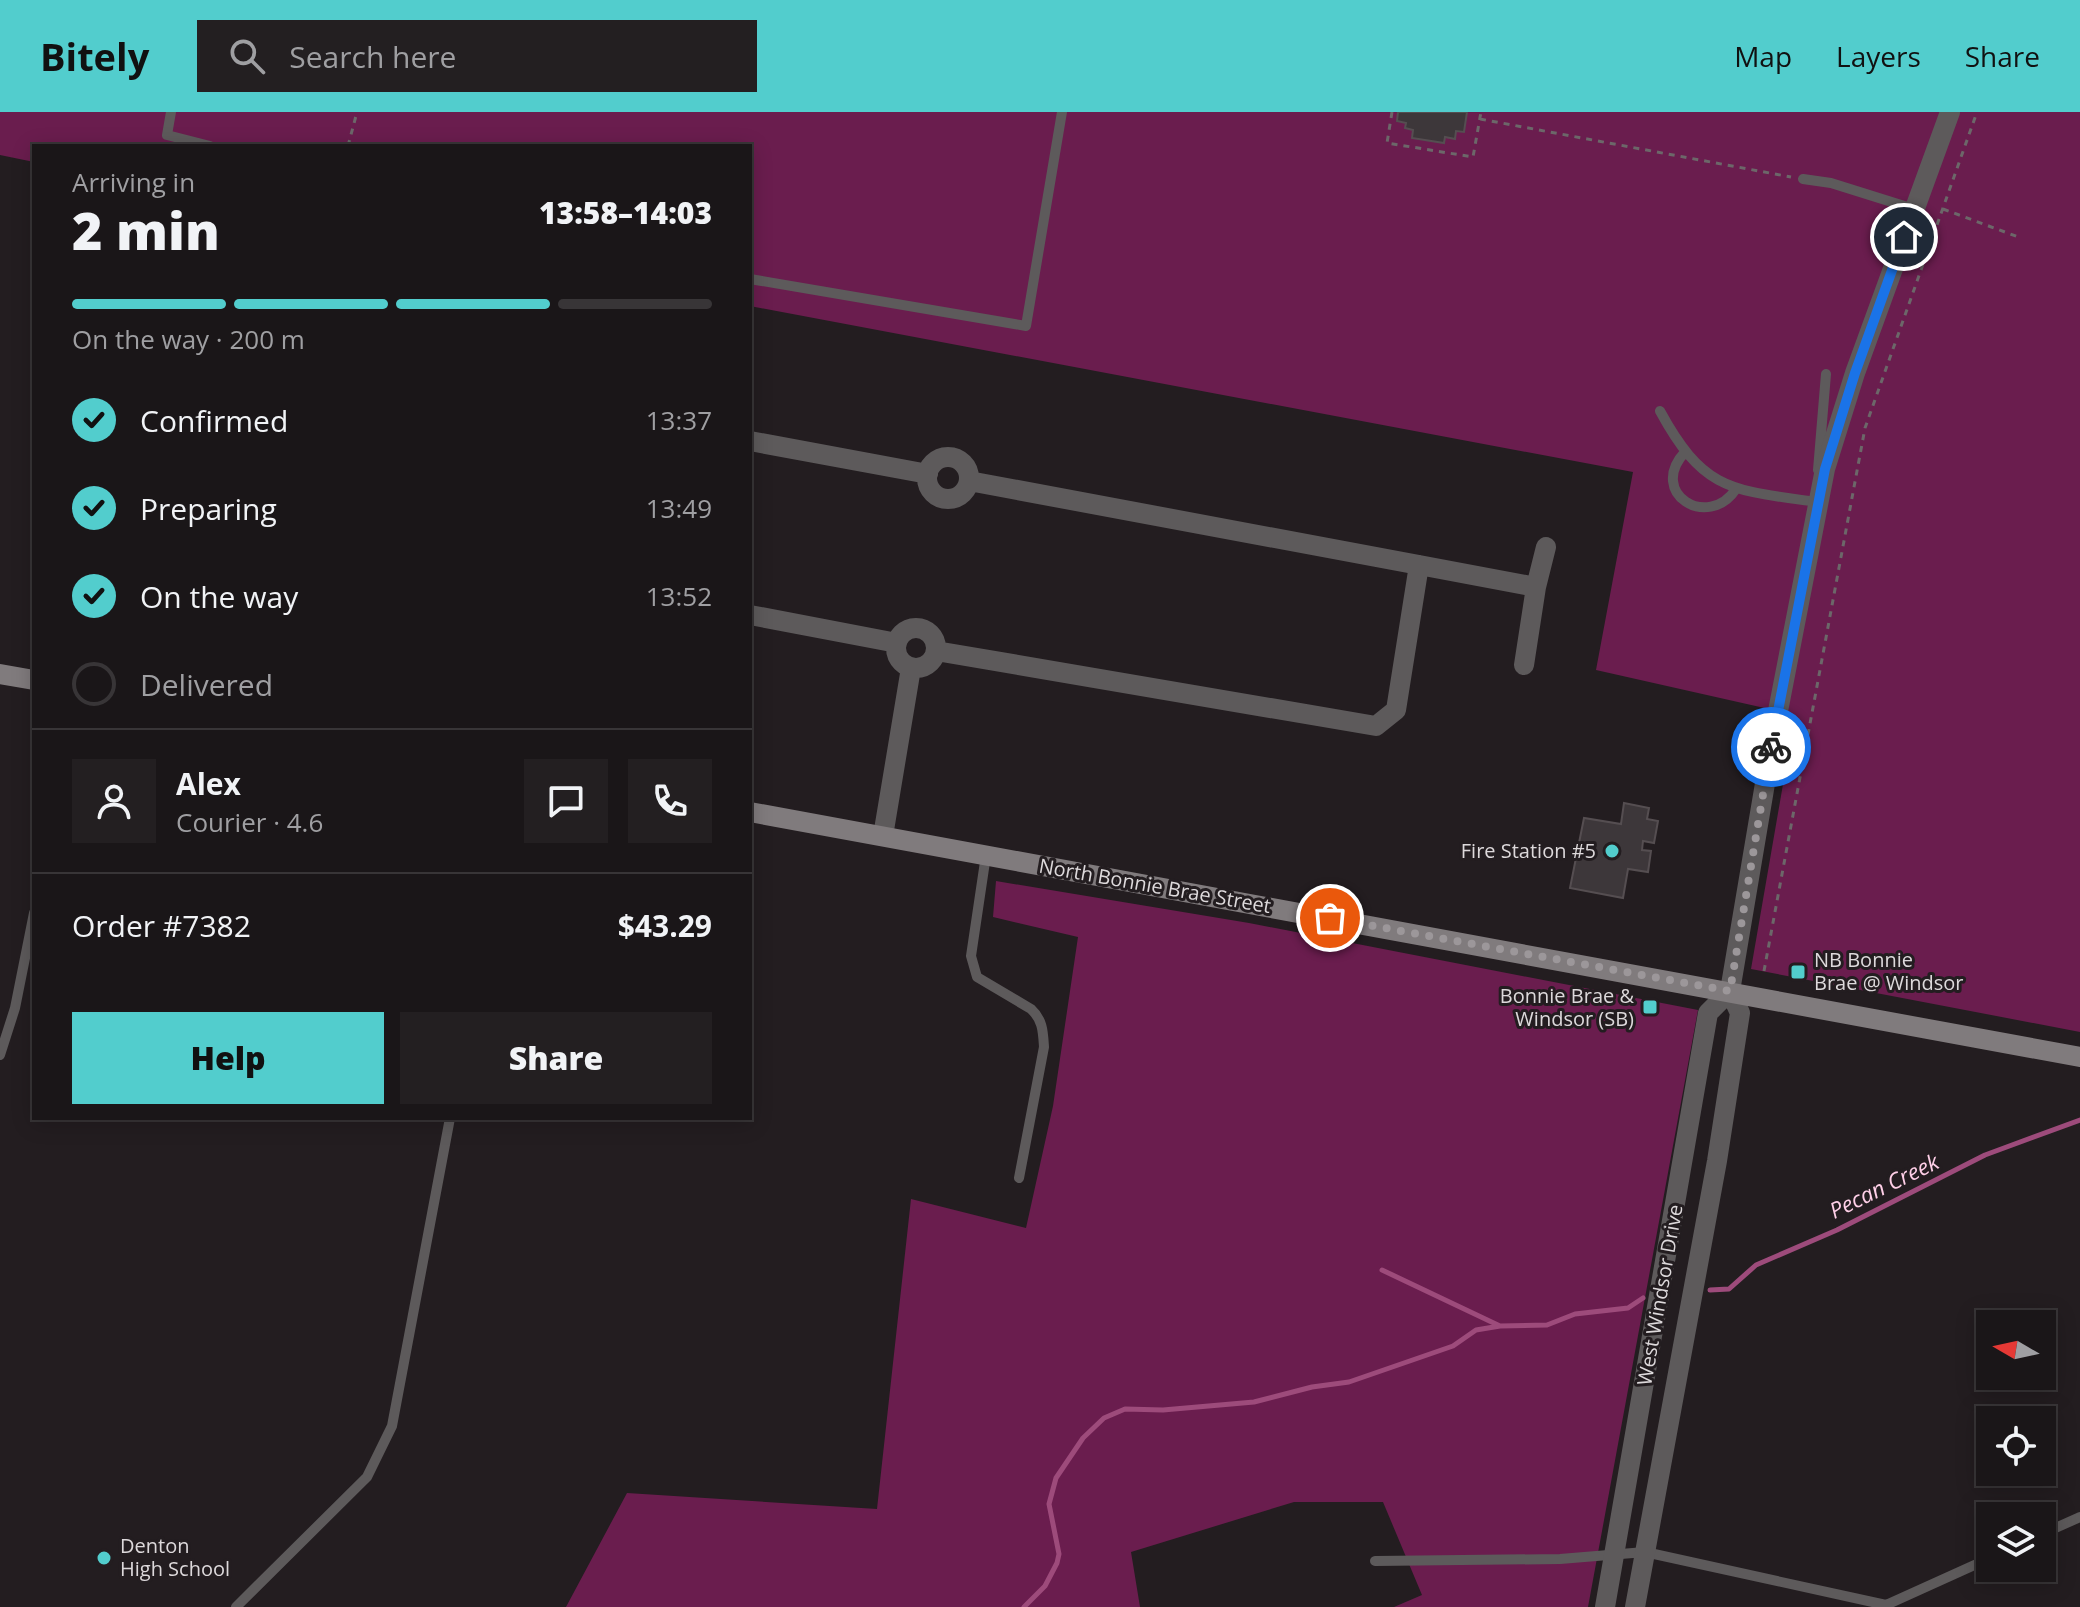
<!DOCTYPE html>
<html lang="en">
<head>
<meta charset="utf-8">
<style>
  body { margin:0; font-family:"Open Sans",sans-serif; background:#231f21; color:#f1f3f6; height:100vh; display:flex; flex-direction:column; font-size:30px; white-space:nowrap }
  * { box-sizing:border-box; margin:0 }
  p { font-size:26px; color:#9f9fa2 }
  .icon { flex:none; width:44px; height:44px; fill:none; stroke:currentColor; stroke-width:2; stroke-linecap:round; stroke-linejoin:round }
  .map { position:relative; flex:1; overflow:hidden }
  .details { position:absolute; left:32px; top:32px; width:720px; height:976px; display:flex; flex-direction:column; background:#1a1618; border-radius:0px; box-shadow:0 4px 20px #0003,0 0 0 2px #383537 }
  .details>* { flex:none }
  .needle { width:52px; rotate:279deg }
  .buttons { position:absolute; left:1976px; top:1198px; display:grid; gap:16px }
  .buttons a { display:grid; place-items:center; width:80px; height:80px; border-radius:0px; background:#1a1618; box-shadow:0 4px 20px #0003,0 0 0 2px #383537; font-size:40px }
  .pin { position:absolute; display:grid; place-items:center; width:68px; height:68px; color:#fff; margin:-34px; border:4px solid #fff; border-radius:50%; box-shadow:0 2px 8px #0007 }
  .courier { position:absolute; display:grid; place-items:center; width:80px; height:80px; margin:-40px; border:6px solid #1a73e8; border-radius:50%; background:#fff; color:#222; box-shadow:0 2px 10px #0007 }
  .head em { font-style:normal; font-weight:800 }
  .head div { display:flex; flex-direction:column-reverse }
  .head { display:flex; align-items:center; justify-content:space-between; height:136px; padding:0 40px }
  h1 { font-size:52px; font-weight:800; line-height:60px }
  .bar { display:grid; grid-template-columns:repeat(4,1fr); gap:12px 8px; align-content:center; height:96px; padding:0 40px }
  .bar i { height:10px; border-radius:6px; background:#383537 }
  .bar .active { background:#52cdcd }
  .bar p { grid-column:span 4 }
  .line { display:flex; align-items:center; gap:20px; padding:0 40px; border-top:2px solid #383537 }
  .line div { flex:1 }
  .round { display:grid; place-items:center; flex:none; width:84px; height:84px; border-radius:0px; background:#231f21 }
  ol { padding:0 40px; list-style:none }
  li { display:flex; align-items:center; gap:24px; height:88px }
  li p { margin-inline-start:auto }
  li .icon { padding:8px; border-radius:50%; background:#52cdcd; color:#111; stroke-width:4 }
  li:last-child { color:#9f9fa2 }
  li i { width:44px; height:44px; border:4px solid #383537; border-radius:50% }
  .action { display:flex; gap:16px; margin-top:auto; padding:16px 40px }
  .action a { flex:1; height:92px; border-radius:0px; background:#52cdcd; color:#111; font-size:32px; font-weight:800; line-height:92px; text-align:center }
  .action a+a { background:#231f21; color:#f1f3f6 }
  header { display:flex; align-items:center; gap:48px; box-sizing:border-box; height:112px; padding:0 40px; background:#52cdcd; color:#111 }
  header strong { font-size:38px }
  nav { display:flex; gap:44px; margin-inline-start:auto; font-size:28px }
  .search { width:560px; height:72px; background:#231f21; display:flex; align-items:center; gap:20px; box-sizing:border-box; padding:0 28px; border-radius:0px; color:#9f9fa2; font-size:30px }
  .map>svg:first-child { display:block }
  .green { fill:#6a1d4e }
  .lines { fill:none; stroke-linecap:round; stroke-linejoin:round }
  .stream { stroke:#9d4b7b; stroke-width:5 }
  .building { fill:#3d373a; stroke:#554e51; stroke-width:2 }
  .path { stroke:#6c6769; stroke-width:3; stroke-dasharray:6 6; stroke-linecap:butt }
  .service { stroke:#5d5a5b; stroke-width:10 }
  .minor { stroke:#5d5a5b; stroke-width:20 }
  .tertiary { stroke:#5d5a5b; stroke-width:20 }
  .secondary { stroke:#807b7d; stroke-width:20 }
  .done { stroke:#9c979a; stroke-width:8; stroke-dasharray:0 14.4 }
  .route { stroke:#1a73e8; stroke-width:10 }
  .poi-dot { fill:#52cdcd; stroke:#231d20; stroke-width:3 }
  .labels { text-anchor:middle; stroke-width:6; stroke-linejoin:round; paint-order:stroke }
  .poi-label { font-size:20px; fill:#ddd9db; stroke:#231d20; text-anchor:end }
  .street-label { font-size:20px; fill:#ddd9db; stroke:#231d20 }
  .water-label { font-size:22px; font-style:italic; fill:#ffd0e8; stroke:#231d20 }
</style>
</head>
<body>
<header>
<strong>Bitely</strong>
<div class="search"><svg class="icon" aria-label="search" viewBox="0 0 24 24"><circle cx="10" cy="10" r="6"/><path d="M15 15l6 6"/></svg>Search here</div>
<nav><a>Map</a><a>Layers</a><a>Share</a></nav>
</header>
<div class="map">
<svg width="2080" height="1495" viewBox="0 0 2080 1495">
  <rect width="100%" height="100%" fill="#231d20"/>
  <!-- green -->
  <path class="green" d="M0,0h2080v920l-329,-63 44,-254 -199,-45 37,-198 -883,-166v-160h-716v16l-34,-7z
    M996,769l253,42 449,87 -110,597h-194l28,-12 -39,-93h-89l-163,50 9,55h-574l61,-114 250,16 34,-310 115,29 27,-122 25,-169 -85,-20z"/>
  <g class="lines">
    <!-- stream -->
    <path class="stream" d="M1382,1158l118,56 47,-1 28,-11 53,-6 15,-10
      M1710,1178l19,-1 27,-24 81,-35 148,-75 95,-35
      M1024,1495l21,-21 12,-23 2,-9 -10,-50 7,-26 27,-40 21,-20 21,-9 38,1 91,-8 58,-15 37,-5 104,-36 23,-16 24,-4"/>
  </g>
  <!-- building -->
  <path class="building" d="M1398,0h69l-3,20 -8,-1 -1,8 -10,-2 -1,6 -32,-5 1,-8 -8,-2 1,-5 -9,-2z
    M1624,691l25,5 -2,11 11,2 -4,22 -11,-2 -1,9 9,1 -3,21 -20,-3 -5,29 -53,-10 14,-70 37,6z"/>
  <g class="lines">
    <!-- path -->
    <path class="path" d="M1392,0l-5,31 86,14 8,-45
      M1480,7l311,58
      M348,34l9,-34
      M1943,97l78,29
      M1764,859l101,-543 112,-316"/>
    <!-- service -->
    <path class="service" d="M171,0l-4,23 43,11
      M1803,67l28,4 83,26
      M750,167l276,47 36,-214
      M1660,299c44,81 72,79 157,91v-4
      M1685,340c-38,41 23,79 51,37
      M1818,358l8,-96
      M986,743l-15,101 6,21 54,32c12,11 12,23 13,38l-25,131
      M0,943l15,-47 19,-95
      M2042,1422l38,-17
      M1375,1449l185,-2 85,-7 241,53 104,-47
      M236,1495l131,-130 25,-51 58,-308"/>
    <!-- minor -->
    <path class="minor" d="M750,329l178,33
      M927 366a21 21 0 1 1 42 0a21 21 0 1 1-42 0Z
      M969,369l450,84
      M750,503l147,28
      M896 536a20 20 0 1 1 40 0a20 20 0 1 1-40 0Z
      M936,539l440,75 20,-16 23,-145 117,22 10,-40
      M1524,553l12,-78
      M883,724l28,-168"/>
    <!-- tertiary -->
    <path class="tertiary" d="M1605,1495l103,-594 22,-22
      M1635,1495l82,-446 23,-148 -10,-22 42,-249 53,-273 30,-96 95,-261"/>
    <!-- secondary -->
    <path class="secondary" d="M0,562l34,6
      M750,700l1330,245"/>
  </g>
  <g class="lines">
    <!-- done -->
    <path class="done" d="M1330,806l400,73 41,-244"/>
    <!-- route -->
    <path class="route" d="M1771,635l54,-278 30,-96 49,-136"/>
  </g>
  <!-- markers -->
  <g class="poi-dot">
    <circle cx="1612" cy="739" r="8"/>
    <rect x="1790" y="852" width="16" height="16" rx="4"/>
    <rect x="1642" y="887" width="16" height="16" rx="4"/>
    <circle cx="104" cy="1446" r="8"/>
  </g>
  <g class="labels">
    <!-- poi labels -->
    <g class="poi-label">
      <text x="1596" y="746">Fire Station #5</text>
      <text x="1814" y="855" text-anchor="start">NB Bonnie<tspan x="1814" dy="23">Brae @ Windsor</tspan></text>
      <text x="1634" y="891">Bonnie Brae &amp;<tspan x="1634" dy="23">Windsor (SB)</tspan></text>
      <text x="120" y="1441" text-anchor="start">Denton<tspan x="120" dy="23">High School</tspan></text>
    </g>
    <!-- street labels -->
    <g class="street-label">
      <text transform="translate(1155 774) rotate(10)" y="7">North Bonnie Brae Street</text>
      <text transform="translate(1660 1183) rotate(-80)" y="7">West Windsor Drive</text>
    </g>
    <!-- water labels -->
    <g class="water-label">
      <text transform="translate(1884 1074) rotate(-26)" y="8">Pecan Creek</text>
    </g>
  </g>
</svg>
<div class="buttons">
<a><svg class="needle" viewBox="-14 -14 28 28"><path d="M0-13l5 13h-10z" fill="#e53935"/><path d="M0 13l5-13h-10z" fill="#9f9fa2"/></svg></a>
<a><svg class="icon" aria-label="locate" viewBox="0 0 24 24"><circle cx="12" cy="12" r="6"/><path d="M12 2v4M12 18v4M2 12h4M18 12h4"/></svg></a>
<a><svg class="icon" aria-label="layers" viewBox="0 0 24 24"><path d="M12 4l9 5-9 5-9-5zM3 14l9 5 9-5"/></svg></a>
</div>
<div class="pin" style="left:1330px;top:806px;background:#ea580c"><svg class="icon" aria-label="bag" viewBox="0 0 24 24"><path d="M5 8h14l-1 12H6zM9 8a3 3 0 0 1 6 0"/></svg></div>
<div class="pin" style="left:1904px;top:125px;background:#1f2937"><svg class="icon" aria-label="home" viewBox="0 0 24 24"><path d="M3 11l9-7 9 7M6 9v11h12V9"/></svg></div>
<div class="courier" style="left:1771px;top:635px"><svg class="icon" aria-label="bike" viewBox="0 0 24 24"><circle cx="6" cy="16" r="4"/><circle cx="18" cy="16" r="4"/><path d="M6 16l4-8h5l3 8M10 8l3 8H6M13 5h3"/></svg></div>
<section class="details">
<div class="head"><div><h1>2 min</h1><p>Arriving in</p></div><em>13:58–14:03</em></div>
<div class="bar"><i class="active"></i><i class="active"></i><i class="active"></i><i></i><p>On the way · 200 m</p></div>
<ol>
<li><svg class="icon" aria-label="check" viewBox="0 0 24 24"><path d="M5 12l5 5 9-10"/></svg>Confirmed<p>13:37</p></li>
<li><svg class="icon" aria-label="check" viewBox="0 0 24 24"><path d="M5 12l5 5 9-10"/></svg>Preparing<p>13:49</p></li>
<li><svg class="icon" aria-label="check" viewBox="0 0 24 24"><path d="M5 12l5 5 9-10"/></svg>On the way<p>13:52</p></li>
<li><i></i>Delivered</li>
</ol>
<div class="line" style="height:144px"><a class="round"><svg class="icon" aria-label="person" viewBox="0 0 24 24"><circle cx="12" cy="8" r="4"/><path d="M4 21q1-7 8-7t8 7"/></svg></a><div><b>Alex</b><p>Courier · 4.6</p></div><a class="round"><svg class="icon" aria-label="chat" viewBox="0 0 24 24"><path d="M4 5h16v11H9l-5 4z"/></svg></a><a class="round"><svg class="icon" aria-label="phone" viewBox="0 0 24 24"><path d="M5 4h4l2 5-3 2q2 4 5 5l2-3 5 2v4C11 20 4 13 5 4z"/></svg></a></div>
<div class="line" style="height:104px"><div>Order #7382</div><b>$43.29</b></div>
<div class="action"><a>Help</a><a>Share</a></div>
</section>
</div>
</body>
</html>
